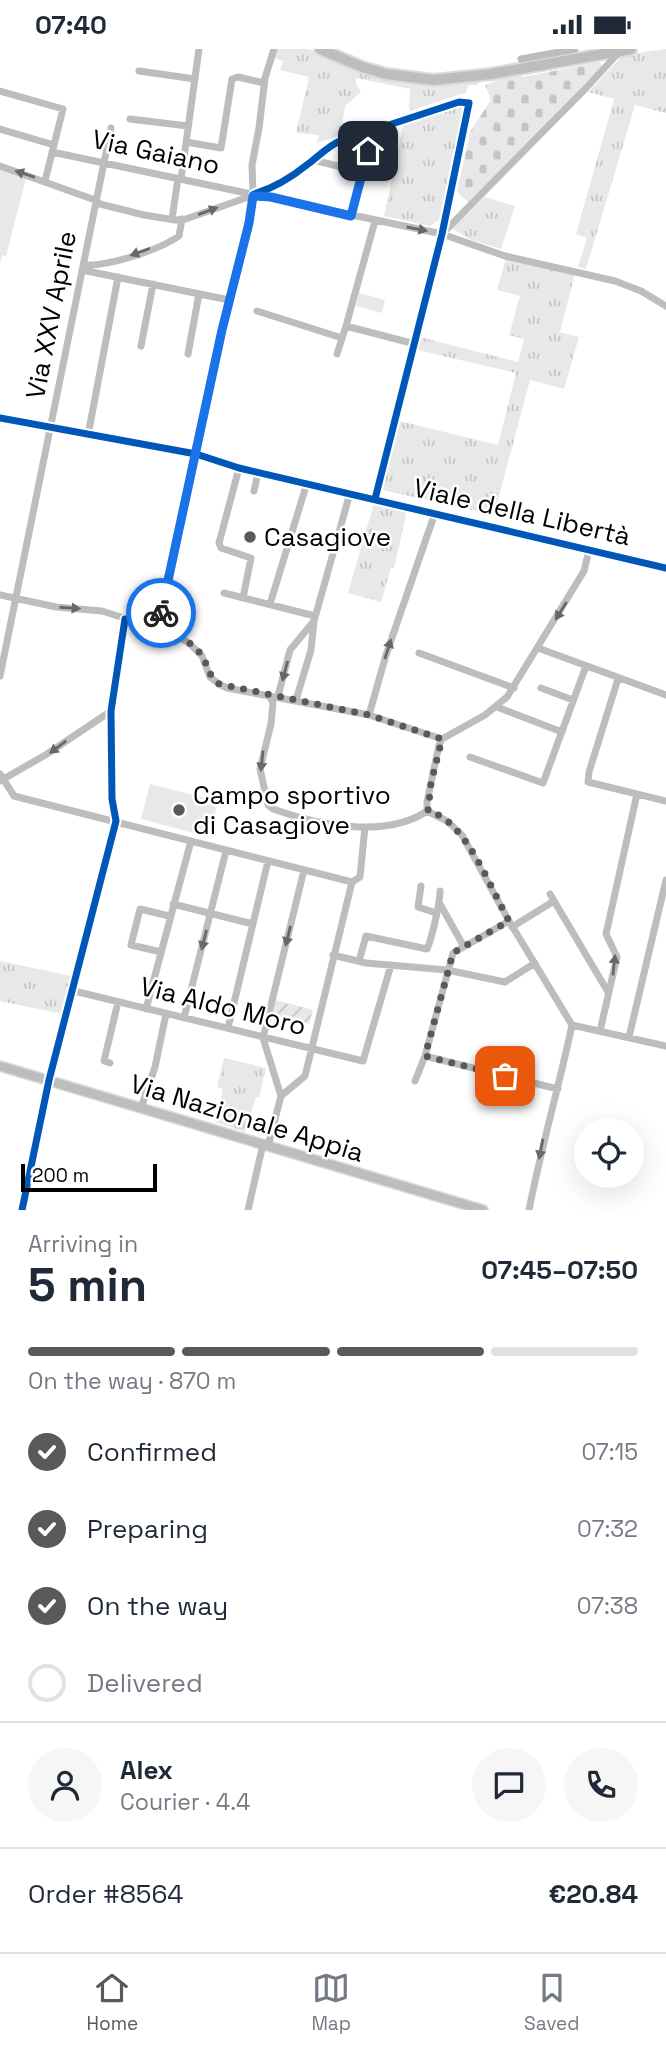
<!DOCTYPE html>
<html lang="en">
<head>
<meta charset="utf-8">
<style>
  body { margin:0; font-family:"Space Grotesk",sans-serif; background:#f6f6f7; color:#1f2937; height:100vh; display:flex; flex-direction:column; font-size:26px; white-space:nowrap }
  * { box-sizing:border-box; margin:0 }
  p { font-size:23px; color:#747a83 }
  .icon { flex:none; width:38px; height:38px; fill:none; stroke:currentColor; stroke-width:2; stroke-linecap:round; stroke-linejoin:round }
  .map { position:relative; height:1161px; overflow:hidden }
  .sheet { display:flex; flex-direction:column; background:#fff; flex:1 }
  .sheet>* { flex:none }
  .controls { position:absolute; left:574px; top:1069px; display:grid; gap:14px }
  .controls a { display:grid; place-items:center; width:70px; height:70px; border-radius:50%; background:#fff; box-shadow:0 7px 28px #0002; font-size:35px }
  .scale { position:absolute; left:21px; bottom:18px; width:136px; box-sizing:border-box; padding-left:7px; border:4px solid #000; border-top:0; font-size:19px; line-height:24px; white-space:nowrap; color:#000; -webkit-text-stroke:5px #fff; paint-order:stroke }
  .pin { position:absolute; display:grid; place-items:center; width:60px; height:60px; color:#fff; margin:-30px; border-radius:14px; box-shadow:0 4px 10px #0006 }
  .courier { position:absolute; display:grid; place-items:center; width:70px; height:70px; margin:-35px; border:5px solid #1a73e8; border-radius:50%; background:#fff; color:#222; box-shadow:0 2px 9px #0007 }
  .head em { font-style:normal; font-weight:700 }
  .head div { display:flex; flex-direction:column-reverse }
  .head { display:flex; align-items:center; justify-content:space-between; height:119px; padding:0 28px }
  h1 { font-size:46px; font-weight:700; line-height:52px }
  .bar { display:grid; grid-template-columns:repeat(4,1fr); gap:10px 7px; align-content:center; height:84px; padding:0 28px }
  .bar i { height:9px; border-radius:5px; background:#e0e1e3 }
  .bar .current { background:#595959 }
  .bar p { grid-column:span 4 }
  .line { display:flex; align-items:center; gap:18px; padding:0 28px; border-top:2px solid #e0e1e3 }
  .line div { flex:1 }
  .round { display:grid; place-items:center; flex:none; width:74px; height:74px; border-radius:37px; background:#f6f6f7 }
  ol { padding:0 28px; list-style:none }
  li { display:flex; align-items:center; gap:21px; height:77px }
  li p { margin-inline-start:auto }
  li .icon { padding:7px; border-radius:50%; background:#595959; color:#fff; stroke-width:4 }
  li:last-child { color:#747a83 }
  li i { width:38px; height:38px; border:4px solid #e0e1e3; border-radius:50% }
  .status { display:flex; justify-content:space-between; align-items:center; height:49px; padding:0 35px; background:#fff; direction:ltr }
  .status svg { height:19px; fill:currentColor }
  .menu { display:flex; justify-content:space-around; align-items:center; height:98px; border-top:2px solid #e0e1e3; background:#fff; font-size:19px; color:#747a83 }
  .menu a { display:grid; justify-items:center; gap:4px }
  .menu .current { color:#595959 }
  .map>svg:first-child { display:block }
  .grass { fill:url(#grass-tufts) }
  .cemetery { fill:url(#cemetery-stones) }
  .park { fill:#e8e8e8 }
  .garden { fill:url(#garden-furrows) }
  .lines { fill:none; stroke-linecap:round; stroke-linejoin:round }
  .major-casing { stroke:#dbdbdb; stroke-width:12 }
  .highway-casing { stroke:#dbdbdb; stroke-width:14 }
  .minor { stroke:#bdbdbd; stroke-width:7 }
  .major { stroke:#bdbdbd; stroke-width:9 }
  .highway { stroke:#bdbdbd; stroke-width:10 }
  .minor-bridge { stroke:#bdbdbd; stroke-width:7 }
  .cycleway-casing { stroke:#fff; stroke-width:11 }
  .cycleway { stroke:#0057b8; stroke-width:7 }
  .oneway { fill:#686868 }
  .done { stroke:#595959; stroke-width:7; stroke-dasharray:0 12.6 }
  .route { stroke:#1a73e8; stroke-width:9 }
  .poi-dot { fill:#595959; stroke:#fff; stroke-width:2.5 }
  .labels { text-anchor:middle; stroke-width:5; stroke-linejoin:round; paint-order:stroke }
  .street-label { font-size:26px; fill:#000; stroke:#fff }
  .poi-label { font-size:26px; fill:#000; stroke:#fff; text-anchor:start }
</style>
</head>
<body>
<div class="status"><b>07:40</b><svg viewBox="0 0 49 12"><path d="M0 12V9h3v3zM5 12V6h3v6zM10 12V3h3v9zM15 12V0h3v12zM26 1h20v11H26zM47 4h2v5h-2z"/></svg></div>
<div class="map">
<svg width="666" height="1161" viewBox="0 0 666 1161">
  <defs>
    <pattern id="grass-tufts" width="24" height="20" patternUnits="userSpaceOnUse" patternTransform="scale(1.75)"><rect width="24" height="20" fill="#e8e8e8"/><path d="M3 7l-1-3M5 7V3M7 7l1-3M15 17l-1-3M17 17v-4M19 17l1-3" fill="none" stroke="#c5c5c5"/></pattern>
    <pattern id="cemetery-stones" width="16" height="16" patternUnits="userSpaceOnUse" patternTransform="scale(1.75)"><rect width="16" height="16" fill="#e8e8e8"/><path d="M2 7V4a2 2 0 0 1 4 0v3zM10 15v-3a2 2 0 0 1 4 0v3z" fill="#c5c5c5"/></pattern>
    <pattern id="garden-furrows" width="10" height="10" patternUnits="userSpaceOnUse" patternTransform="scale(1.75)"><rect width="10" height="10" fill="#e8e8e8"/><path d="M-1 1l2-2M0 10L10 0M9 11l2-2" fill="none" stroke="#c5c5c5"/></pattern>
  </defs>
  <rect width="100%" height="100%" fill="#fff"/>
  <!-- grass -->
  <path class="grass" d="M277,0h32l71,28 26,5 45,2 28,-4 1,2 -3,3h-8l-4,8 -56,18 1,-22 -54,-11v6l5,8 -16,14 -5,30 -23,7 2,-8 -23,-2 13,-56 -29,-7 3,-9 -9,-3z
    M666,0v64l-31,-8 -49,164 -8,-2 9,-29 -11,-4 38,-135 -26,-7 35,-37z
    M455,57l10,1 -26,113 -9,6 -46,-10 20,-94z
    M485,148l30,9 -14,43 -30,-9 -20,-12z
    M506,209l69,16 -15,58 19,5 -15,52 -34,-9 -36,135 -116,-26 17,-69 103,25 18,-72 -99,-23 3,-13 98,25 6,-23 -15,-4 11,-39 -23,-6z
    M374,454l33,8 -13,57h-3l-10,34 -33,-9z
    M0,912l71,15 -8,38 -63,-13z
    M224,1009l42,10 -7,29h-3l-11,35 -30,-10 8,-33 -6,-2z"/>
  <!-- cemetery -->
  <path class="cemetery" d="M599,13l3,4 -133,137 -12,-11 13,-60 21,-32 -6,-15 31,-11 7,3z"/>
  <!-- park -->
  <path class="park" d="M0,121l26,8 -20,78 -4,-1 -2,9z
    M359,244l26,7 -3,13 -26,-7z
    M150,735l68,17 -9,36 -68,-18z"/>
  <!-- garden -->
  <path class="garden" d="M275,951l38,10 -4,14 -36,-10z"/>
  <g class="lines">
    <defs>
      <path id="major" d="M0,1017l483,144"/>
      <path id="highway" d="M320,0l42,18 24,7 48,6 57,-6 140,-25"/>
    </defs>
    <!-- major casing -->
    <use href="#major" class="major-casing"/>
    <!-- highway casing -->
    <use href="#highway" class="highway-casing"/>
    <!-- minor -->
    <path class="minor" d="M521,10l54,-10
      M139,22l56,8
      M0,42l63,18 -18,72
      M130,70l58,7
      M0,80l54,16
      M186,93l35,6 11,-69 6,-2 26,6
      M52,103l199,42
      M313,111l49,12
      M0,117l95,34 5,4 44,11 31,5 11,-1 65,-23
      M181,130l18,-130
      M253,144l-1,-28 7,-37 6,-50 9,-29
      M254,145c20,-6 38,-17 54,-30 11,-8 20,-18 32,-23l119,-39 10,1 -27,131 -67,265
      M258,146l184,39 63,22 110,25 26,10 25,15
      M351,167l22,-86
      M172,170l6,-41
      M443,184l143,-145
      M83,216c24,2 76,-15 96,-29l3,-17
      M82,221l147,30
      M257,262l85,27
      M346,277l29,-105
      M141,297l12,-62
      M188,305l11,-60
      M337,305l9,-28 69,18
      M0,369l196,36 43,14 427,100
      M88,386l30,-158
      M239,419l-20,75 2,5 30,10 -8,40
      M254,442l4,-18
      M224,544l91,23
      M0,546l56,12 46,4 70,22 17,10 13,13 8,21 9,7 8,4 142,27 73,24
      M270,555l37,-121
      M314,572l36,-128
      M159,580l4,-26c21,-92 39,-184 60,-277 9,-43 24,-86 30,-130
      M538,599l128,47
      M419,604l95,35
      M0,627l111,-548
      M618,630l-29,93 -1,10 78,19
      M541,639l32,12
      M269,646l4,8 -2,21 -11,45 8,36 5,4c44,16 113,30 154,2
      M278,647l12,-46 24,-29 -3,29 -15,50
      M497,658l65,25
      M369,666l17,-60 49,-142
      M442,690l43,-24 22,-18 77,-126 5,-21
      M470,708l73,26 43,-117
      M0,725l14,22 338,86 8,-5 5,-50
      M0,732l47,-27 64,-43
      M427,762l20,10 15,14 47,86 63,104
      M427,762v-9l12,-57 3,-6
      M421,837l-3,21 18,6
      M550,845l58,98
      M173,855l80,20
      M440,855l23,41
      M512,878l42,-26
      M161,903l-30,-7 9,-36 29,7
      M333,906l33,8 81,7 58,12 30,-19
      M359,912l7,-25 61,13c5,-11 13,-46 13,-58
      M74,942l289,70 28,-96
      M146,960l45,-168
      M184,969l42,-167
      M572,976l94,21
      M228,979l40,-167
      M600,982l17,-74 -11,-23 31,-140
      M629,988l37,-157
      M425,1007l133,33
      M110,1014l-6,-2 14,-59
      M415,1032l10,-25 28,-103 56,-32
      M281,1047l-18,-58 41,-168
      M141,1059l14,-41 11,-53
      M268,1097l13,-50 24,-20 47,-194
      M22,1161l27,-130 67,-259 -4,-22 -1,-88 14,-92
      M248,1161l15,-66
      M529,1161c12,-62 30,-123 43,-185"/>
    <!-- major -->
    <use href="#major" class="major"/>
    <!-- highway -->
    <use href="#highway" class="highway"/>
    <!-- minor-bridge -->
    <path class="minor-bridge" d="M586,39l36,-39"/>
    <defs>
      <path id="cycleway" d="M254,145c20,-6 38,-17 54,-30 11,-8 20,-18 32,-23l119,-39 10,1 -27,131 -67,265
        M0,369l196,36 43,14 427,100
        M22,1161l27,-130 67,-259 -4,-22 -1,-88 14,-92"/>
    </defs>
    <!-- cycleway casing -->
    <use href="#cycleway" class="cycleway-casing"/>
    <!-- cycleway -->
    <use href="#cycleway" class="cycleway"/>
  </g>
  <!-- one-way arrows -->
  <defs><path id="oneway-solid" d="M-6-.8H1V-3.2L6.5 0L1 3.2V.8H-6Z" transform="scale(1.75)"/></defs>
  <g class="oneway">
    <use href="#oneway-solid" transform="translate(25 125) rotate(-161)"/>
    <use href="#oneway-solid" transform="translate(208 162) rotate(-20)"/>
    <use href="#oneway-solid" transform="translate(417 180) rotate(11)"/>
    <use href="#oneway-solid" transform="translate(140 203) rotate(160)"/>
    <use href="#oneway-solid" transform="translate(70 559) rotate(4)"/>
    <use href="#oneway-solid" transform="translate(561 562) rotate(122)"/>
    <use href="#oneway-solid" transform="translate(388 600) rotate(-72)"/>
    <use href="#oneway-solid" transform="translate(285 622) rotate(105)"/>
    <use href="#oneway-solid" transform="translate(58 698) rotate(143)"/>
    <use href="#oneway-solid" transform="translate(262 712) rotate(96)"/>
    <use href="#oneway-solid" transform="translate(288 887) rotate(104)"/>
    <use href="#oneway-solid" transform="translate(204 891) rotate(104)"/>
    <use href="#oneway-solid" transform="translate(614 916) rotate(-84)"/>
    <use href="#oneway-solid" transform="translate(541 1100) rotate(101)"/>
  </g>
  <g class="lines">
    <!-- done -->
    <path class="done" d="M161,564l-2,16c16,5 34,13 43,27 7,11 5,18 17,28l150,31 73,24 -11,44 -3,28c37,8 63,78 81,110l-56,32 -28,103 80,20"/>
    <!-- route -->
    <path class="route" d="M161,564l61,-283 27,-107 4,-27 18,1 80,19 17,-65"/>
  </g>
  <!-- markers -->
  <g class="poi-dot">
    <circle cx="250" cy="488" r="7"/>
    <circle cx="179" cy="761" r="7"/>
  </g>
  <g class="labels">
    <!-- street labels -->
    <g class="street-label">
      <text transform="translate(156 103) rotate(12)" y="9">Via Gaiano</text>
      <text transform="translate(51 266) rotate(-79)" y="9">Via XXV Aprile</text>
      <text transform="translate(522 463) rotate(13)" y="9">Viale della Libertà</text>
      <text transform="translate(223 957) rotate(14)" y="9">Via Aldo Moro</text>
      <text transform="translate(247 1069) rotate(17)" y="9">Via Nazionale Appia</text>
    </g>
    <!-- poi labels -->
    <g class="poi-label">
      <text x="264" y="497">Casagiove</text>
      <text x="193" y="755">Campo sportivo<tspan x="193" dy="30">di Casagiove</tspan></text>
    </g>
  </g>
</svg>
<div class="controls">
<a><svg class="icon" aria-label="locate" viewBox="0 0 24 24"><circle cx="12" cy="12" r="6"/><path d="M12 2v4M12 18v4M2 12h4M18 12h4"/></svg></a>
</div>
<div class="scale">200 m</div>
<div class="pin" style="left:505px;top:1027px;background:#ea580c"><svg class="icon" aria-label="bag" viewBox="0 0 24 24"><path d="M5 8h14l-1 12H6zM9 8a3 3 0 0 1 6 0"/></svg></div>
<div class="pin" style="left:368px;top:102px;background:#1f2937"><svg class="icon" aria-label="home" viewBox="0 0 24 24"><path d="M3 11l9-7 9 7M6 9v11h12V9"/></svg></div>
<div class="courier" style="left:161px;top:564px"><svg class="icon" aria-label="bike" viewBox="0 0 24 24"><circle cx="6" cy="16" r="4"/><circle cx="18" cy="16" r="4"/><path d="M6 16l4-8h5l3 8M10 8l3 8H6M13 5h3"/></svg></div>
</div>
<section class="sheet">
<div class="head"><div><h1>5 min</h1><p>Arriving in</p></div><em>07:45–07:50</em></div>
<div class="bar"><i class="current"></i><i class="current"></i><i class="current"></i><i></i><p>On the way · 870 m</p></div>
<ol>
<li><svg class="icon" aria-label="check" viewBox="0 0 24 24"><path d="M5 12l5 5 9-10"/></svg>Confirmed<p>07:15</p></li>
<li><svg class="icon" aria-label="check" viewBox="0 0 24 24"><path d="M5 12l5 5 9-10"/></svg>Preparing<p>07:32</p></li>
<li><svg class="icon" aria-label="check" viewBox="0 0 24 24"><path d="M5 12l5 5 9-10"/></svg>On the way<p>07:38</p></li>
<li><i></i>Delivered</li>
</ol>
<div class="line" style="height:126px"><a class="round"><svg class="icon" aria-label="person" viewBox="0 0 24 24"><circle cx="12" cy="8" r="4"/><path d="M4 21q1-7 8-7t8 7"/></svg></a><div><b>Alex</b><p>Courier · 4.4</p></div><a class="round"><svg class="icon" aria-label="chat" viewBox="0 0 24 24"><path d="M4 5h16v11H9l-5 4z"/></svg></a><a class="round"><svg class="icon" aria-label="phone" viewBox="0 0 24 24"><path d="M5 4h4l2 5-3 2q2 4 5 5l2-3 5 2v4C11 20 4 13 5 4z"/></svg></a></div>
<div class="line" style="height:91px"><div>Order #8564</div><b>€20.84</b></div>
</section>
<nav class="menu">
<a class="current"><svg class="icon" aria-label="home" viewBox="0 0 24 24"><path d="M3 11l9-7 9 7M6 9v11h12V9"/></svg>Home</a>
<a><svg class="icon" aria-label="map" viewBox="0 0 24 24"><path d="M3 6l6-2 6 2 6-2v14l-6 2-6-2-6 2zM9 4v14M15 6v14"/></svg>Map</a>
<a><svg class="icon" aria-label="saved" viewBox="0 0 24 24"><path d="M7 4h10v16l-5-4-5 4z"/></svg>Saved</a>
</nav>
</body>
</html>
